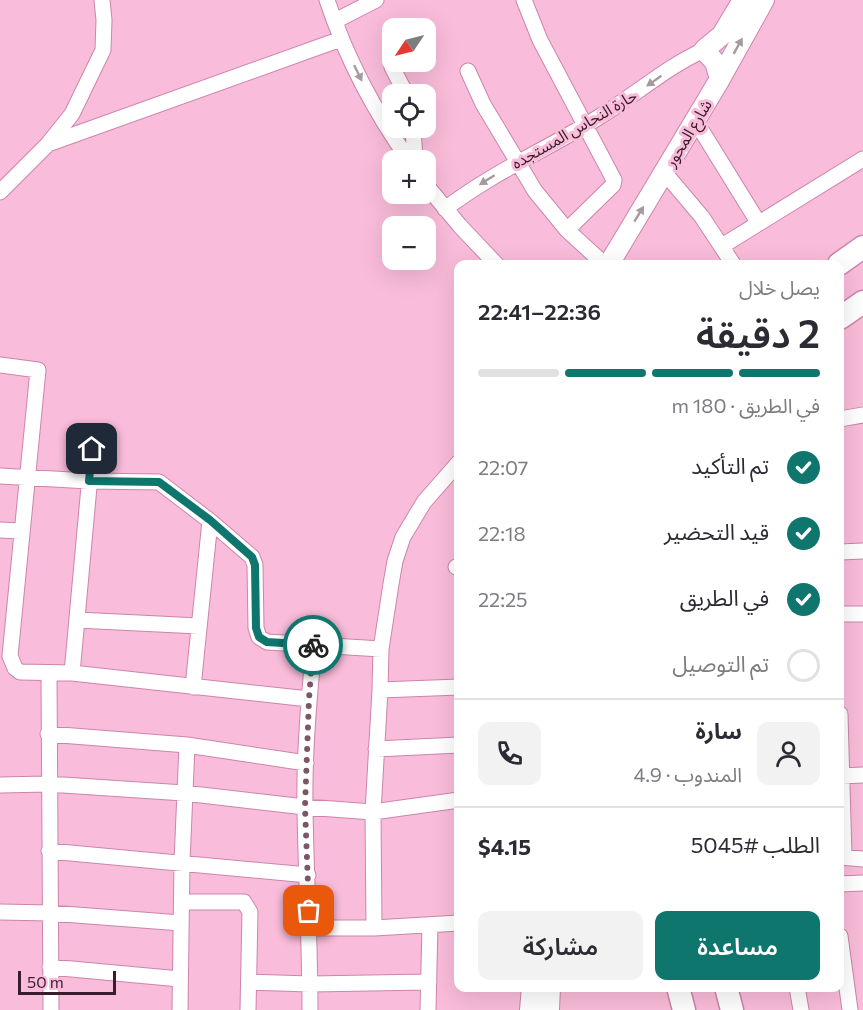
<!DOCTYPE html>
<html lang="ar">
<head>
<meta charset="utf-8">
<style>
  body { margin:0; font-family:Commissioner,"Noto Sans Arabic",sans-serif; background:#f2f2f3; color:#2b2b33; direction:rtl; height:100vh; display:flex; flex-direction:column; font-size:22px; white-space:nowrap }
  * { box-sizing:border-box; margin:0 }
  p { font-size:20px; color:#7c7c81 }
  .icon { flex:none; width:33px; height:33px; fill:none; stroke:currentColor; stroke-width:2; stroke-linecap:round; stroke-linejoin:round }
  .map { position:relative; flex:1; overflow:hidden; direction:ltr }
  .details { position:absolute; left:454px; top:260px; width:390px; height:732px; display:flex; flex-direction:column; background:#fff; border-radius:12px; box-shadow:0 6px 24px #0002; direction:rtl }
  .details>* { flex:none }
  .needle { width:39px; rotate:235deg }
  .tools { position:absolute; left:382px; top:18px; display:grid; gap:12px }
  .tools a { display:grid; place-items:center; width:54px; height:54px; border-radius:12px; background:#fff; box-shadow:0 6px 24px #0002; font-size:30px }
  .scale { position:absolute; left:18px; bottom:15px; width:98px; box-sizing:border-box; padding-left:6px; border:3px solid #391d2c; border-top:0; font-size:16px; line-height:21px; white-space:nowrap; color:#391d2c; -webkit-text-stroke:4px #f9bcda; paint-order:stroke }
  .pin { position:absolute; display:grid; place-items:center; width:51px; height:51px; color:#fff; margin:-26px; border-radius:12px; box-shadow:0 3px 9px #0006 }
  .courier { position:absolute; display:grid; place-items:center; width:60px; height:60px; margin:-30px; border:4px solid #0f766e; border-radius:50%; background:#fff; color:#222; box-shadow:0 2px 8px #0007 }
  .headline em { font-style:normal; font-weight:600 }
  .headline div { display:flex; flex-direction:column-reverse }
  .headline { display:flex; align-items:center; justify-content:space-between; height:102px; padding:0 24px }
  h1 { font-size:39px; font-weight:600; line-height:45px }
  .bar { display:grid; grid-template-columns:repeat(4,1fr); gap:9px 6px; align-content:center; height:72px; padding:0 24px }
  .bar i { height:8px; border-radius:4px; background:#e1e1e2 }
  .bar .selected { background:#0f766e }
  .bar p { grid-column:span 4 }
  .line { display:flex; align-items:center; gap:15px; padding:0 24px; border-top:2px solid #e1e1e2 }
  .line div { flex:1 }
  .round { display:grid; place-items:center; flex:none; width:63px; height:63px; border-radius:12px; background:#f2f2f3 }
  ol { padding:0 24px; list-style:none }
  li { display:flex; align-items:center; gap:18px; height:66px }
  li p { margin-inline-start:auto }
  li .icon { padding:6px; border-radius:50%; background:#0f766e; color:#fff; stroke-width:4 }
  li:last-child { color:#7c7c81 }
  li i { width:33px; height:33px; border:3px solid #e1e1e2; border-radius:50% }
  .action { display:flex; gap:12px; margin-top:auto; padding:12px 24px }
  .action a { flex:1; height:69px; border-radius:12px; background:#0f766e; color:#fff; font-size:24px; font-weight:600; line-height:69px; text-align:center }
  .action a+a { background:#f2f2f3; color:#2b2b33 }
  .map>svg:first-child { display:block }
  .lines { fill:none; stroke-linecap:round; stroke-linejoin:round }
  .minor-casing { stroke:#cd85aa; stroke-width:17 }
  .major-casing { stroke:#cd85aa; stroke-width:22 }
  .highway-casing { stroke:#cd85aa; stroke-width:25 }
  .minor { stroke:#fff; stroke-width:15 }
  .major { stroke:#fff; stroke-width:20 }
  .highway { stroke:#fff; stroke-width:22 }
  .oneway { fill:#a699a0 }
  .done { stroke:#7c5569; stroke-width:6; stroke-dasharray:0 10.8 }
  .route { stroke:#0f766e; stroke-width:8 }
  .labels { text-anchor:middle; stroke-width:6; stroke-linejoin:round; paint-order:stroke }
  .street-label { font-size:16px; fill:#391d2c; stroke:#f9bcda }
</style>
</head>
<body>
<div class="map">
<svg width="863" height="1010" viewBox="0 0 863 1010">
  <rect width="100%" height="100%" fill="#f9bcda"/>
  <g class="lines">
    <defs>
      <path id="minor" d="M327,0c19,57 47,111 82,160
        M524,0l16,40 74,140 -1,5 -46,45
        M335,21l41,-21
        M392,67l14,27
        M468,71l15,33 52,87 32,39 37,34
        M695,120l63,102
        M413,128l2,32
        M48,144l293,-105
        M664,172l38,45 31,47
        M426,185l34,41 36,38
        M0,192l48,-48 24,-30 31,-64 1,-30 -2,-20
        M445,209c48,-37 103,-60 154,-92 35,-21 67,-50 105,-67
        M722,246l141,-87
        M0,365l38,5 -28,286 5,12 5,4 52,1 237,26
        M840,419l23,-4
        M0,476l89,5 70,1 51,39 42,36 3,8 1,63 3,9 8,5 114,7
        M0,530l21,1
        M840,552l23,-1
        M456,567h3
        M840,614h23
        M77,620l122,6
        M49,673l2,337
        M72,673l22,-241
        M193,687l17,-166
        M380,690l79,-3
        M840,714l4,143
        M48,734l139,11 119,18
        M376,749l83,-4
        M840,776l23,-1
        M0,785l48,-1 136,9 121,14 68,5 86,-12
        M49,851l259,24
        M840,857l23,2
        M840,884l23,-1
        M182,902h62l6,10 -2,98
        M0,912l50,1 131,10
        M310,928h64l85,-5
        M374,928l-1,-116 7,-122 1,-41 10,-65 4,-23 8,-24 21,-35 35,-40
        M840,936l10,74
        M50,967l130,12
        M249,982l61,2 119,-2
        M797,987l4,23
        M180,1010l2,-148 5,-117
        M310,1010c0,-67 -4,-134 -5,-201 -1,-55 4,-110 9,-164
        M428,1010l2,-85"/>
      <path id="major" d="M720,79l-5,-17 -11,-12 18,-15 21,-35
        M609,264l111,-185 44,-79
        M530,1010l2,-23
        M549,1010l1,-23"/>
      <path id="highway" d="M839,264l24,-17
        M840,318l23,-16
        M678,987l6,23
        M726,987l6,23"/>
    </defs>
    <!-- minor casing -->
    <use href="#minor" class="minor-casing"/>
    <!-- major casing -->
    <use href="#major" class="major-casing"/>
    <!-- highway casing -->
    <use href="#highway" class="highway-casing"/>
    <!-- minor -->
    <use href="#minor" class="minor"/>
    <!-- major -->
    <use href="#major" class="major"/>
    <!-- highway -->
    <use href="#highway" class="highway"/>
  </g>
  <!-- one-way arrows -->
  <defs><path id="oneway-solid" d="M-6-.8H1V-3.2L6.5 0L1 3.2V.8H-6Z" transform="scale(1.5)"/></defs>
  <g class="oneway">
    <use href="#oneway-solid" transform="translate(738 46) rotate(-61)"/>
    <use href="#oneway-solid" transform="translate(358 73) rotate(64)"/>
    <use href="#oneway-solid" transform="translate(654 81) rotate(145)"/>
    <use href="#oneway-solid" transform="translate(487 180) rotate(148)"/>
    <use href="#oneway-solid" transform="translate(639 214) rotate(-59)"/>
  </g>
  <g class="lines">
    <!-- done -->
    <path class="done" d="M309,911l-4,-104 4,-108 4,-54"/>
    <!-- route -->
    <path class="route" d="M92,449l-3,32 70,1 51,38 42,37 3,8 1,63 3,9 8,5 46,3"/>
  </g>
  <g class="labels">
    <!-- street labels -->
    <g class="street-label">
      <text transform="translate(574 129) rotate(-30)" y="6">حارة النحاس المستجده</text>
      <text transform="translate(688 133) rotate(-59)" y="6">شارع المحور</text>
    </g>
  </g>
</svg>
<div class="tools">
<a><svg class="needle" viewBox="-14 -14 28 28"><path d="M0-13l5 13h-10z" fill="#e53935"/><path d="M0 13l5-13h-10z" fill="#7c7c81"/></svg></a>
<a><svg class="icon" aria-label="locate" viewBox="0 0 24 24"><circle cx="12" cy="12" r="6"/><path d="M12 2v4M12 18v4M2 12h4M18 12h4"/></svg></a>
<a>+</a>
<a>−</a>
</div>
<div class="scale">50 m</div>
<div class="pin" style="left:309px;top:911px;background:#ea580c"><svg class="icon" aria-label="bag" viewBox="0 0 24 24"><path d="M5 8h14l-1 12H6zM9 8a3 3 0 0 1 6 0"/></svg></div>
<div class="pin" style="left:92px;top:449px;background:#1f2937"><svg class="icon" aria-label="home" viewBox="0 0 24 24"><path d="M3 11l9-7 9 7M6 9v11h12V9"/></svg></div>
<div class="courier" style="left:313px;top:645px"><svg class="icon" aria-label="bike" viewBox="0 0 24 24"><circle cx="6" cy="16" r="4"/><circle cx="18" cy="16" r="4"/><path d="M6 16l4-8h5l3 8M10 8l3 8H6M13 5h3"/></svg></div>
<section class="details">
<div class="headline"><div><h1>2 دقيقة</h1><p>يصل خلال</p></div><em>22:36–22:41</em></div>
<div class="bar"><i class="selected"></i><i class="selected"></i><i class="selected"></i><i></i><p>في الطريق · 180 m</p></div>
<ol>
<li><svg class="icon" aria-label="check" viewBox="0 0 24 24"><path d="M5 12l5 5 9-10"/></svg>تم التأكيد<p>22:07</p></li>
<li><svg class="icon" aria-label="check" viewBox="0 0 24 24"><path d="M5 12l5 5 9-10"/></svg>قيد التحضير<p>22:18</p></li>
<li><svg class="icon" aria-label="check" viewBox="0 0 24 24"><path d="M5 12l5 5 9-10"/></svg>في الطريق<p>22:25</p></li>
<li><i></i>تم التوصيل</li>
</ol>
<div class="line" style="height:108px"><a class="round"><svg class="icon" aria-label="person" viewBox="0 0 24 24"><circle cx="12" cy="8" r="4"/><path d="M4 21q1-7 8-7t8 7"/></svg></a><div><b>سارة</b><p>المندوب · 4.9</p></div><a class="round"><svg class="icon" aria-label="phone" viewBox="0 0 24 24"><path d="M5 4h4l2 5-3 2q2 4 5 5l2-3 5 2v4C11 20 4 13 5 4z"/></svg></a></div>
<div class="line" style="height:78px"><div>الطلب #5045</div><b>$4.15</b></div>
<div class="action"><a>مساعدة</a><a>مشاركة</a></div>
</section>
</div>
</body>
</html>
